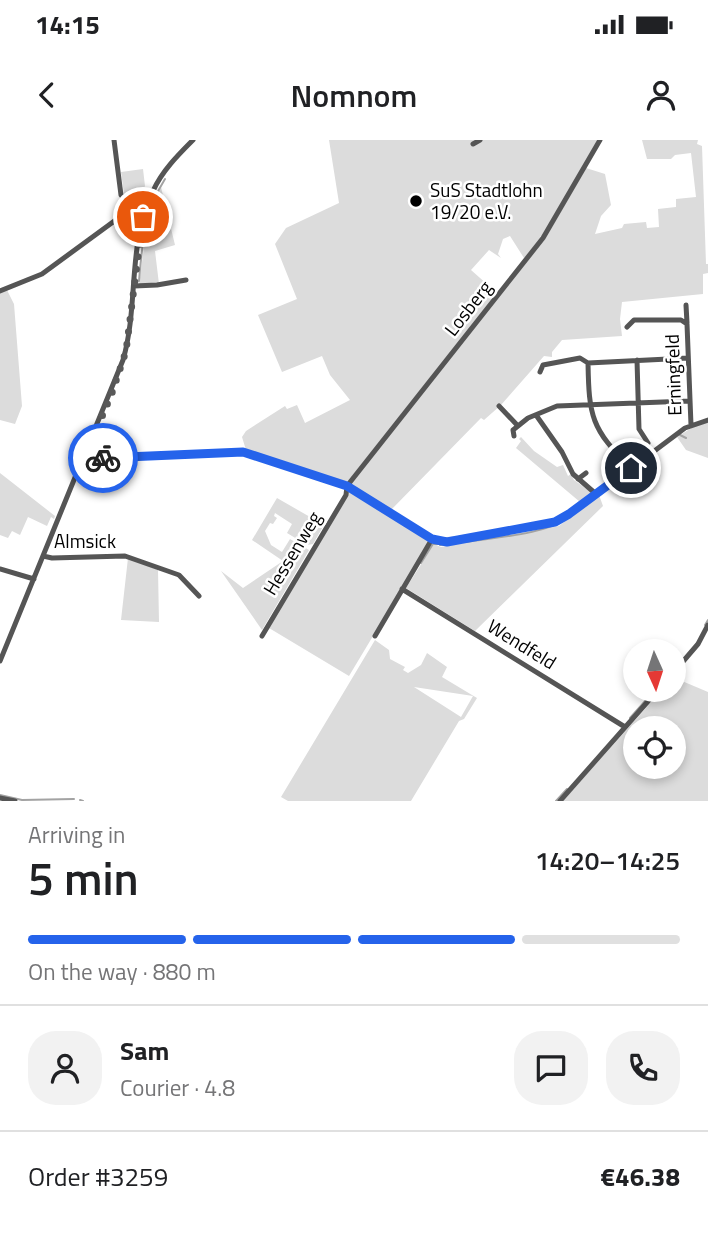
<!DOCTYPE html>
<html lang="en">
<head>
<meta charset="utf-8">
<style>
  body { margin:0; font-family:"Titillium Web",sans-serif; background:#f2f2f2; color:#202124; height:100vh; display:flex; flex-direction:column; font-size:26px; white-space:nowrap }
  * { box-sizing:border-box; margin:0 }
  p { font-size:23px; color:#757577 }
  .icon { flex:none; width:38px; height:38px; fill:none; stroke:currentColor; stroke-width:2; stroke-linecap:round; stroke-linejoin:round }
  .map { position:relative; height:661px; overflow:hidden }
  .details { display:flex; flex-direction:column; background:#fff; flex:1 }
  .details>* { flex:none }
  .needle { width:46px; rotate:177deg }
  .buttons { position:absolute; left:623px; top:499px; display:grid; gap:14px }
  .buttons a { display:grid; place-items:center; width:63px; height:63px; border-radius:50%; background:#fff; box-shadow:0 4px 10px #0003; font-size:35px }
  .pin { position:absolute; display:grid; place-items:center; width:60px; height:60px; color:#fff; margin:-30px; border:4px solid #fff; border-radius:50%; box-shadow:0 2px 7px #0007 }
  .courier { position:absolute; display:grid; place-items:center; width:70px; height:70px; margin:-35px; border:5px solid #2563eb; border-radius:50%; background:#fff; color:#222; box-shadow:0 2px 9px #0007 }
  .headline em { font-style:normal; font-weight:600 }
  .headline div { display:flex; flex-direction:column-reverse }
  .headline { display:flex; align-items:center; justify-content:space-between; height:119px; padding:0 28px }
  h1 { font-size:46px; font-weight:600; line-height:52px }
  .bar { display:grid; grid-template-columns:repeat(4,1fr); gap:10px 7px; align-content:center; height:84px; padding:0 28px }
  .bar i { height:9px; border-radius:5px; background:#e0e0e0 }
  .bar .current { background:#2563eb }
  .bar p { grid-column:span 4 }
  .line { display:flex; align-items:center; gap:18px; padding:0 28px; border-top:2px solid #e0e0e0 }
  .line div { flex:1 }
  .round { display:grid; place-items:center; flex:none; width:74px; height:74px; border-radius:28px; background:#f2f2f2 }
  .status { display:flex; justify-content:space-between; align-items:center; height:49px; padding:0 35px; background:#fff; direction:ltr }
  .status svg { height:19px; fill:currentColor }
  header { display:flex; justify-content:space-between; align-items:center; height:91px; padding:0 28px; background:#fff; font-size:32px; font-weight:600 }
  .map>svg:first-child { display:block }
  .green { fill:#dcdcdc; fill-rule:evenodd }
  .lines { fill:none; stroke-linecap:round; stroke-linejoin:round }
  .stream { stroke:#a3a3a3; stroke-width:2 }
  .minor { stroke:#555; stroke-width:5 }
  .done { stroke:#595959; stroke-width:7; stroke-dasharray:0 12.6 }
  .route { stroke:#2563eb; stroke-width:9 }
  .poi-dot { fill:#000; stroke:#fff; stroke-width:2.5 }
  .labels { text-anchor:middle; stroke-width:5; stroke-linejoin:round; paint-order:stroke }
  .poi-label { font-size:19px; fill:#000; stroke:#fff; text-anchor:start }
  .street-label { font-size:19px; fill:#000; stroke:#fff }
</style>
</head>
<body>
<div class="status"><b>14:15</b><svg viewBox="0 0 49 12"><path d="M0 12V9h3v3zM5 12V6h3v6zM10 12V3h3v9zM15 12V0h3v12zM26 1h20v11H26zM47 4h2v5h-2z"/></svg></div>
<header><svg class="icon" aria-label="back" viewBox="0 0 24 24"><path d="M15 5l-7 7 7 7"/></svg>Nomnom<svg class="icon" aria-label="person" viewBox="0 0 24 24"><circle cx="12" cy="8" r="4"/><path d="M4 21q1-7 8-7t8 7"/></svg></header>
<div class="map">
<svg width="708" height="661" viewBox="0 0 708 661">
  <rect width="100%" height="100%" fill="#fff"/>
  <!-- green -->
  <path class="green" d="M329,0h149l-5,4 10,-4h115l-55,95 -19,23 -14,-22 -7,3 -5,15 3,4 -12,-8 -18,20 26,23 -148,187 -4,2 -99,-32 -4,-13 4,-6 39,-25 2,3 10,-4 8,18 45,-23 -20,-25 -8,-19 -40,16 -24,-57 39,-16 -22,-55 11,-16 53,-25z
    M642,0h56l-1,4 5,2 4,118h2v9l-5,1v20l-81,8 -2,17 2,17 -60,4 -10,12v5l-8,-1 -43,49 -17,15 -3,-2 -90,92 -39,-24v-4l194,-245 40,-69 19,6 6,31 -10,11 -6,18 27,-6 2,-4 22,-2 1,6 12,-1 -1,-18 18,-2v-8l20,-2 -5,-44 -16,2 -4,4h-24z
    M143,29l2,17 -6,11 -10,2 -5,-5 -3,-22z
    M161,47l14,58 -20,6 4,33 -20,1 9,-68z
    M7,150l7,14 8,102 -7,18 -15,-4v-128z
    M708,282v36l-22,-8 -9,-13 16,-10z
    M521,297l13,14 23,16 6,-2 5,11 3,-2 3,6 17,12v4l-28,21 -10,4 -101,18 -16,-1 31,-3 78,-14 10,-3 25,-16 -64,-54 5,-7 -2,-2z
    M0,333l55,43 -1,3 -3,-2 -4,9 -19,-9 -8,18 -8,-4 -4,7 -8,-3z
    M350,350l80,51 -81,135 -80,-48z
    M599,355l4,11 -128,125 -69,-43 28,-44 7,3 118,-21z
    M277,358l47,27 -11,19 -6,1 -20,-12 5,-9 -17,-11 -1,3 3,2 -4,6 -3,-1 -5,8 6,14 11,7 8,-13 19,11 -47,80 -41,-59 22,17 40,-27 -31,-21z
    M128,418l30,12 1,52 -38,-2z
    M375,500l14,10 1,9 15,8 -2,3 5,3 13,-8 6,-12 20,14 -5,10 35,21 -13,21 -5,2 -48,80h-123l-7,-4zM414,547l59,9 -12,21z
    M675,534l7,7 26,11v109h-145l99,-111h12zM635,588h39v38h-39z"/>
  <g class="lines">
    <!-- stream -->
    <path class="stream" d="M139,141c3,-37 6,-71 26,-102
      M680,295l6,3
      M465,402c31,-5 78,-7 103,-24
      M440,405l10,-1
      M421,423l12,-19h5
      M705,485l3,-5
      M674,528l6,-7
      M630,578l25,-28
      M0,655l22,5 52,-1
      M80,660l3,1
      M556,661l11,-12"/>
    <!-- minor -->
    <path class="minor" d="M114,0l7,55 7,7 19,3
      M473,4l7,-4
      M134,146l23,-1 29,-5
      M0,151l42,-17 86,-63 6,-7
      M686,165l1,18
      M627,187l7,-7h47l6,4 4,101
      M637,220l2,69 9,14
      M588,223c1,53 3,66 43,105
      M540,232l3,-7 37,-7 8,5 100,-5
      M499,266l19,20
      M536,275l26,37 11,22 23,20
      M514,296l-1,-6 15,-12 29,-12 132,-5
      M85,317l4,1 154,-6 104,34 85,53 16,3 13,-2 94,-18 14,-7 116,-87 23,-8
      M578,339l8,-6
      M43,416l9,2 73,-2 54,19 20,21
      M0,429l34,10
      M402,449l223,138
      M262,496l84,-141 1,-9 196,-248 57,-98
      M375,496l57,-97
      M0,521l123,-301c16,-55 4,-117 30,-169 9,-20 25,-36 40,-51
      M674,532l24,-28 10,-19
      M0,658l15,3
      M560,661l98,-111"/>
  </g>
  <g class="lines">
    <!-- done -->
    <path class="done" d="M103,318l-18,-1 27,-64 14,-42 17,-134"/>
    <!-- route -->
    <path class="route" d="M103,318l140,-6 104,34 85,53 15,3 108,-20 14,-8 62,-46"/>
  </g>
  <!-- markers -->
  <circle class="poi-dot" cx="416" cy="61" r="7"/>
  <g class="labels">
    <!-- poi labels -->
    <g class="poi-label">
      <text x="430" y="57">SuS Stadtlohn<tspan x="430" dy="22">19/20 e.V.</tspan></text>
    </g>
    <!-- street labels -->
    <g class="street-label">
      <text transform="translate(468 168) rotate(-52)" y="7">Losberg</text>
      <text transform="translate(673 235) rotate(-92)" y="7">Erningfeld</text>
      <text x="85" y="408">Almsick</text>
      <text transform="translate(292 413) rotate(-59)" y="7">Hessenweg</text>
      <text transform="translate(522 504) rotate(32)" y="7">Wendfeld</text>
    </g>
  </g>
</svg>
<div class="buttons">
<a><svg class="needle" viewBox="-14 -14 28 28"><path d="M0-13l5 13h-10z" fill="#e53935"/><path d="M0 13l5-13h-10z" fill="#757577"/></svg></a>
<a><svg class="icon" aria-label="locate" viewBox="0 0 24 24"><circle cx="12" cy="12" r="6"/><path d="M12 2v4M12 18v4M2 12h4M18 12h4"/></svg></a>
</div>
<div class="pin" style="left:143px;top:77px;background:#ea580c"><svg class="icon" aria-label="bag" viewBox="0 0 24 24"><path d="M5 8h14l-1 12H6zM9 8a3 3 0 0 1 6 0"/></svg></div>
<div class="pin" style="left:631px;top:328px;background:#1f2937"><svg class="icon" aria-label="home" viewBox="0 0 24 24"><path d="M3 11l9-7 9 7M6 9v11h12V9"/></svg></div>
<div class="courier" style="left:103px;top:318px"><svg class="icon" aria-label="bike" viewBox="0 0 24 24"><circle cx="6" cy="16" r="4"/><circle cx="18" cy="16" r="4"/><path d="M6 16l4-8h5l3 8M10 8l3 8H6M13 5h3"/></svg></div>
</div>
<section class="details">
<div class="headline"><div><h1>5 min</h1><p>Arriving in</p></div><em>14:20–14:25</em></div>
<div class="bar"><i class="current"></i><i class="current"></i><i class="current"></i><i></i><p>On the way · 880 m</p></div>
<div class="line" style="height:126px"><a class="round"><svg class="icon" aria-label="person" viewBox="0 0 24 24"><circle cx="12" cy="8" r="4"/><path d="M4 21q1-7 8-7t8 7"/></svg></a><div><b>Sam</b><p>Courier · 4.8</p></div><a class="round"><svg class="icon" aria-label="chat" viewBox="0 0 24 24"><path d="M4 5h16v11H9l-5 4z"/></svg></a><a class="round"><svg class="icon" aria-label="phone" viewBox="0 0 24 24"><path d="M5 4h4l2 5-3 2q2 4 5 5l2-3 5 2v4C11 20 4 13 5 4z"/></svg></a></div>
<div class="line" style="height:91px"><div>Order #3259</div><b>€46.38</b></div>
</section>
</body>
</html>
